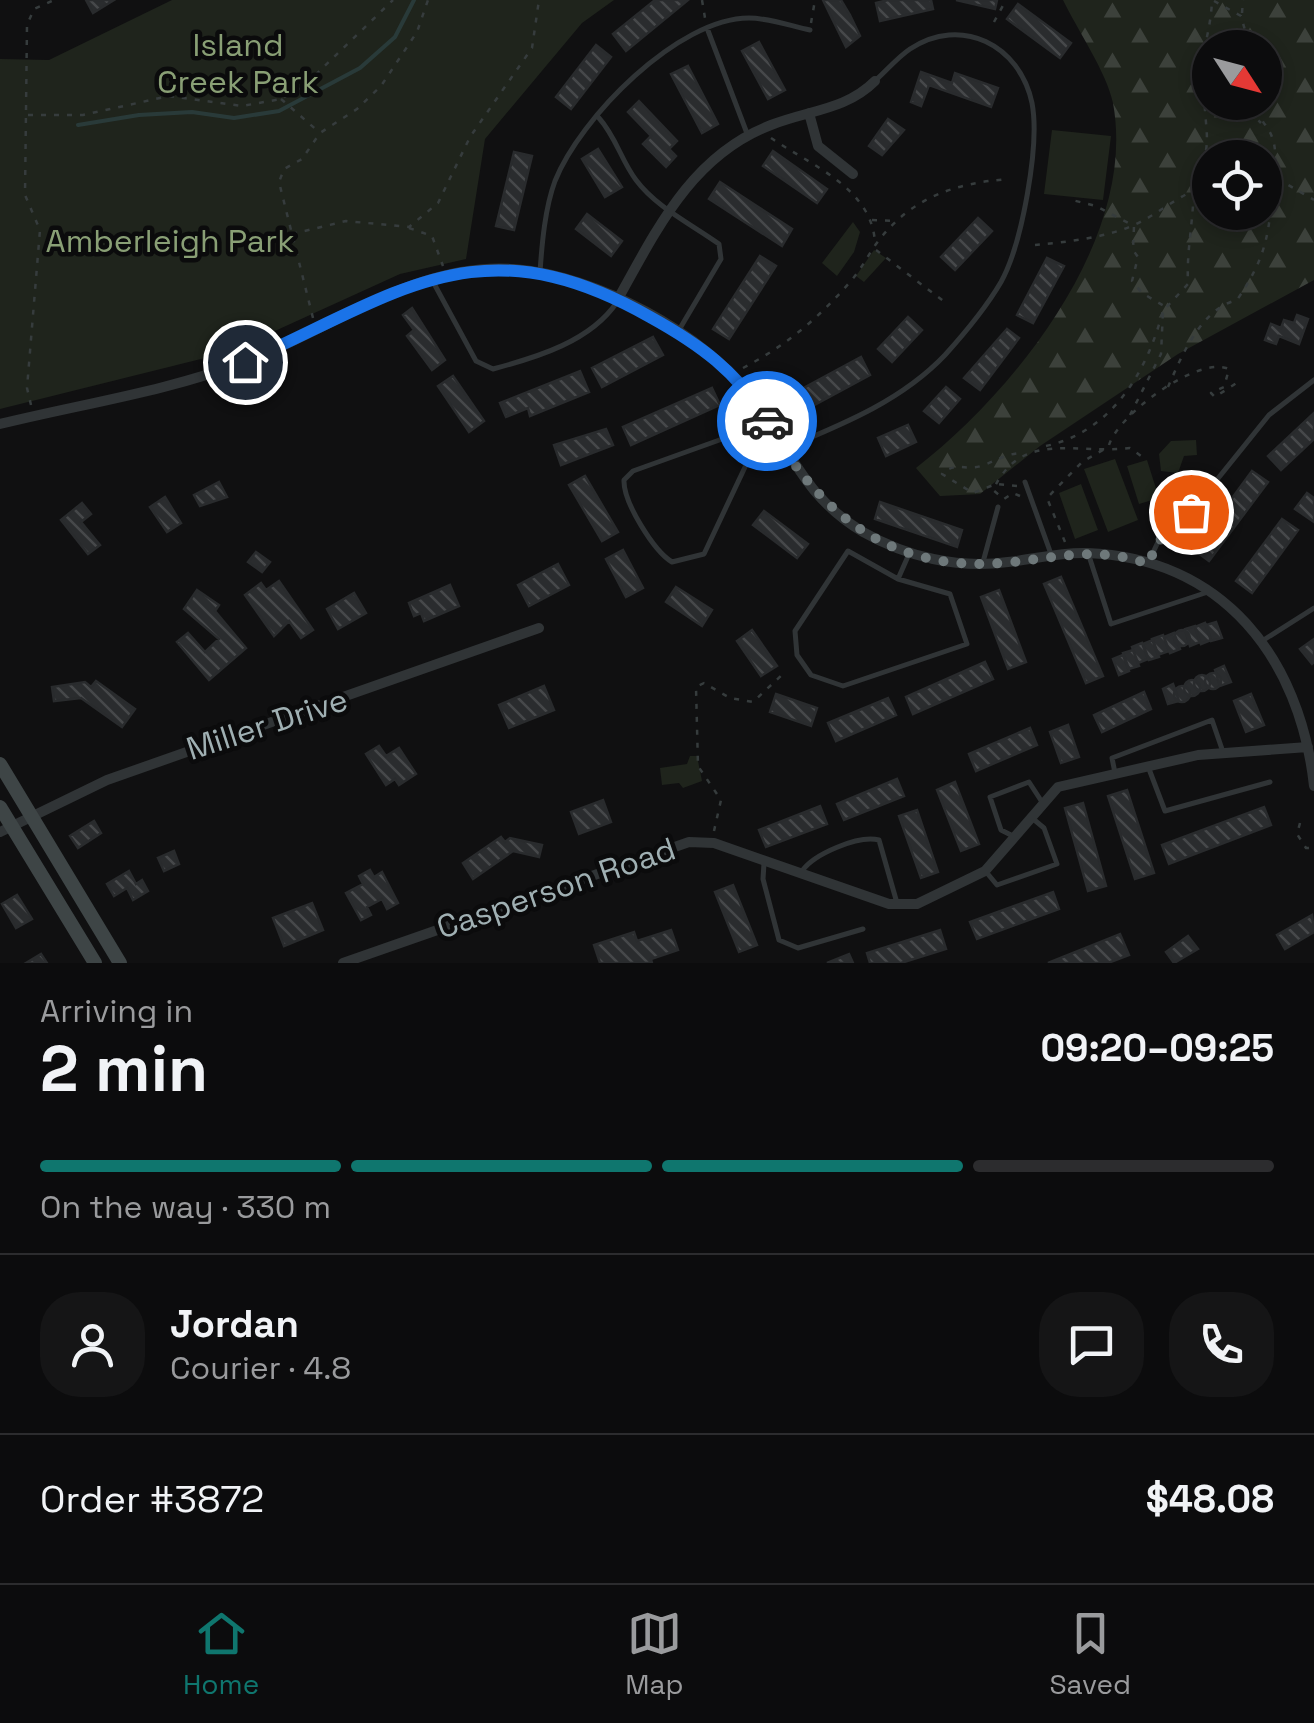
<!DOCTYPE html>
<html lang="en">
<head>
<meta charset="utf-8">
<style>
  body { margin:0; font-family:"Space Grotesk",sans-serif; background:#151516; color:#f1f3f6; height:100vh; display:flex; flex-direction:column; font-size:38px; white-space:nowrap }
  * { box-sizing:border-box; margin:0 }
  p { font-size:32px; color:#9a9b9d }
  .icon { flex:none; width:55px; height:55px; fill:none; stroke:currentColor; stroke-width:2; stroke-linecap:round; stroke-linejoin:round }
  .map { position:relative; height:963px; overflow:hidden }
  .drawer { display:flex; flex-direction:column; background:#0c0c0d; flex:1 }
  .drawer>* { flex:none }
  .needle { width:65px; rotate:126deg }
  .tools { position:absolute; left:1192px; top:30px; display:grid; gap:20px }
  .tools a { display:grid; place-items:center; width:90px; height:90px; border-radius:50%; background:#0c0c0d; box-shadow:0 5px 15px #0003,0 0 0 2px #2c2c2e; font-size:50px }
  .pin { position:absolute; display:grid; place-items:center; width:85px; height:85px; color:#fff; margin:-42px; border:5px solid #fff; border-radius:50%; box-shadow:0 2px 10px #0007 }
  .courier { position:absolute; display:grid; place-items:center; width:100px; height:100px; margin:-50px; border:8px solid #1a73e8; border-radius:50%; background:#fff; color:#222; box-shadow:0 2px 12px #0007 }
  .overview em { font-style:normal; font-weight:700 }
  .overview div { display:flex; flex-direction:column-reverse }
  .overview { display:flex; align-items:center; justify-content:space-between; height:170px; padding:0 40px }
  h1 { font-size:65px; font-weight:700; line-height:75px }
  .bar { display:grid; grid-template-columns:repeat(4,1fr); gap:15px 10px; align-content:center; height:120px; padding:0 40px }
  .bar i { height:12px; border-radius:8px; background:#2c2c2e }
  .bar .selected { background:#0f766e }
  .bar p { grid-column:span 4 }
  .line { display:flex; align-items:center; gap:25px; padding:0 40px; border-top:2px solid #2c2c2e }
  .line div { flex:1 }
  .round { display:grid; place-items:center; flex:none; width:105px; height:105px; border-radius:40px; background:#151516 }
  .dock { display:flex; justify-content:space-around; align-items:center; height:140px; border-top:2px solid #2c2c2e; background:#0c0c0d; font-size:28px; color:#9a9b9d }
  .dock a { display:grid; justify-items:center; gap:5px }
  .dock .selected { color:#0f766e }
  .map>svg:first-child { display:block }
  .forest { fill:url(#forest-firs); fill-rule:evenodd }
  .green { fill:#1f241c }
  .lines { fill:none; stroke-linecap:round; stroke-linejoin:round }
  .stream { stroke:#293a39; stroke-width:4 }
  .building { fill:url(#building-back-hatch); stroke:#292b2d; stroke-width:2.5 }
  .path { stroke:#363c3d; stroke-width:2.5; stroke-dasharray:5 8; stroke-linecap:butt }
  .service { stroke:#303436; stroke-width:5 }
  .minor { stroke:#303436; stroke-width:10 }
  .secondary { stroke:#3e4546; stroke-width:14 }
  .done { stroke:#6e787a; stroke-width:10; stroke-dasharray:0 18 }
  .route { stroke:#1a73e8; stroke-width:12 }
  .labels { text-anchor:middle; stroke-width:9; stroke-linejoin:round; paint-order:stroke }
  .park-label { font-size:32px; fill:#899f75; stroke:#0b0b0c }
  .street-label { font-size:32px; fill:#a0b0b3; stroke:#0b0b0c }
</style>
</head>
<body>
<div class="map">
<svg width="1314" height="963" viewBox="0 0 1314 963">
  <defs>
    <pattern id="forest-firs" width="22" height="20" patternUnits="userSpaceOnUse" patternTransform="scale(2.5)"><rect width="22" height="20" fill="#1f241c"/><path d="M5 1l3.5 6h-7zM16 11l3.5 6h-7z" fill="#3c413b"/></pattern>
    <pattern id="building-back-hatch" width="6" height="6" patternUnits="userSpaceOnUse" patternTransform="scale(2.5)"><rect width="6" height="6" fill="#2a2c2e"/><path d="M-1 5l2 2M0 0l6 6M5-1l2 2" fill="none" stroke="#46484a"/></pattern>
  </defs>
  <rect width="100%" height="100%" fill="#101011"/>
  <!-- forest -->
  <path class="forest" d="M1063,0h251v280l-136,74 -138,92 -60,48 -40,2 -24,-28c99,-77 222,-230 197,-365 -6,-30 -36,-74 -50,-103zM1210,48h55v54h-55zM1210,158h55v54h-55z"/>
  <!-- green -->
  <path class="green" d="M172,0h442l-32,23 -97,116 -19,120 -66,15 -171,78 -229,57v-350l49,1z
    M1052,130l59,6 -8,64 -59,-6z
    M853,222l7,10 -6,20 -17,24 -15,-13z
    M874,250l12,8 -22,24 -8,-6z
    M1196,440l1,15 -13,1 -6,17 -17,-2 -2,-17 12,-13z
    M1115,459l23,61 -30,12 -24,-63z
    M1147,460l12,38 -20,6 -12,-38z
    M1081,484l17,46 -23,9 -16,-46z
    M690,756h7l5,25 -19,7 -4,-5 -17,2 -2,-17 27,-4z"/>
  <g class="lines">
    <!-- stream -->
    <path class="stream" d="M78,125l61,-10 53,-3 42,6 45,-7 81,-43 35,-31 19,-37"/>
  </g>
  <!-- building -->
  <path class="building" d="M86,0h28l-21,13z
    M655,0h33l-62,51 -13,-17z
    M823,0h18l9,15 10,21 -14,11z
    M888,0h43l2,9 -53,12 -4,-18z
    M956,0h41l-2,9z
    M1018,4l53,39 -11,15 -53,-39z
    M759,42l26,48 -17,9 -26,-48z
    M596,45l15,12 -40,52 -15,-12z
    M688,66l30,58 -16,9 -31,-59z
    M921,72l31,11 3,-10 43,15 -7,19 -62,-22 -8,21 -10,-4z
    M639,101l38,40 -8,8 7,7 -10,11 -23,-23 8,-8 -23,-24z
    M888,119l16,11 -22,25 -13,-9z
    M598,149l24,38 -17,10 -23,-38z
    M773,151l54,38 -10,14 -54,-37z
    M514,152l18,4 -18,74 -18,-4z
    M720,182l72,47 -10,17 -73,-47z
    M587,214l35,27 -11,15 -35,-27z
    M978,218l14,13 -37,39 -14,-13z
    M760,256l16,10 -47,73 -16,-10z
    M1047,258l17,8 -31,57 -16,-8z
    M412,308l33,52 -13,10 -25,-34 7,-6 -11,-15z
    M1297,315l11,4 -9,25 -20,-8 -3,8 -11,-4 6,-16 10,4 3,-8 10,3z
    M908,317l14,13 -30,32 -14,-13z
    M1007,329l12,9 -39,52 -16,-12z
    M653,337l10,18 -61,32 -10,-19z
    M861,357l9,18 -76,41 -9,-18z
    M580,371l9,21 -59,24 -2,-8 -22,9 -6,-14z
    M453,376l31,45 -15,11 -31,-46z
    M946,387l14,12 -21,24 -15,-12z
    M712,388l8,17 -89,40 -8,-18z
    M1314,413v26l-33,31 -13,-14z
    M908,425l8,17 -30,14 -8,-18z
    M606,429l7,16 -52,20 -7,-20z
    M1252,471l16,11 -59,79 -15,-11z
    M585,476l33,56 -16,9 -33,-56z
    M219,482l8,15 -27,9 -6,-11z
    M1307,493l7,5v24l-19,-13z
    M165,497l16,26 -14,9 -17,-25z
    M880,502l82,28 -5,17 -82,-28z
    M82,503l9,11 -10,8 19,23 -12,9 -27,-34z
    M764,511l44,33 -11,14 -44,-33z
    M1282,519l16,11 -46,63 -16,-12z
    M623,550l20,38 -17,9 -20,-38z
    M256,552l14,10 -8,10 -14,-10z
    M558,564l11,21 -40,21 -11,-21z
    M1061,577l42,99 -17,7 -42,-99z
    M279,581l34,49 -12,8 -12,-17 -15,15 -29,-41 16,-12 5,7z
    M450,585l9,21 -35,15 -3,-8 -7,3 -5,-13z
    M676,587l36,23 -10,16 -36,-24z
    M197,590l22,15 -4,6 31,37 -37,32 -32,-38 11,-9 17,19 14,-13 -35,-30z
    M999,590l27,72 -18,7 -27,-72z
    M354,593l12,20 -28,16 -11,-20z
    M1216,622l6,16 -11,3 -5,-16z
    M1205,623l6,17 -10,4 -6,-17z
    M1195,626l5,16 -10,4 -5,-17z
    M752,630l25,36 -16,10 -24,-35z
    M1174 638a8 8 0 1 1 16 0a8 8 0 1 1-16 0Z
    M1174,633l6,16 -10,4 -6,-16z
    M1163,635l6,16 -11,4 -6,-16z
    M1314,639v23l-2,2 -12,-15z
    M1153,640l6,17 -10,3 -6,-16z
    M1142,643l6,16 -10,4 -6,-16z
    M1133,650l6,16 -10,3 -6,-16z
    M1123,655l6,16 -10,4 -6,-16z
    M985,662l8,17 -80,35 -7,-17z
    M1224,666l7,16 -11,4 -5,-16z
    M1205 681a8 8 0 1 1 16 0a8 8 0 1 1-16 0Z
    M1194 683a8 8 0 1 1 16 0a8 8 0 1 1-16 0Z
    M1184 688a8 8 0 1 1 16 0a8 8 0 1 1-16 0Z
    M96,681l39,28 -13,18 -41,-29 -27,3 -2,-14 33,-5 6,5z
    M1173,684l6,17 -11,3 -5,-15z
    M544,686l10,24 -45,18 -10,-23z
    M1174 694a8 8 0 1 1 16 0a8 8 0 1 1-16 0Z
    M1144,692l7,17 -49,23 -8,-17z
    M776,694l41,14 -6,18 -41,-14z
    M1251,694l13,31 -18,7 -12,-31z
    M888,698l8,17 -60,26 -8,-18z
    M1068,725l11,32 -18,6 -11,-31z
    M1030,728l7,17 -61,26 -7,-17z
    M379,746l7,10 13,-8 17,26 -17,11 -4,-6 -9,6 -20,-31z
    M897,779l7,17 -60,24 -7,-16z
    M955,782l24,62 -18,7 -24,-61z
    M1127,790l27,83 -19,6 -27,-83z
    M603,800l8,22 -32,12 -8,-22z
    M1083,803l23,83 -18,5 -23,-83z
    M820,806l7,18 -61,23 -7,-17z
    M1264,807l7,18 -102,39 -7,-19z
    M917,810l21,62 -17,6 -22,-62z
    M94,821l7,12 -23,15 -8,-12z
    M501,837l4,5 5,-4 32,7 -3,12 -26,-6 -40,28 -10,-16z
    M174,851l5,13 -15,7 -6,-13z
    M370,870l4,7 8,-5 16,31 -11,6 -5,-10 -15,8 4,8 -10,5 -15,-27 17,-9 -4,-8z
    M129,871l7,13 6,-4 6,11 -15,9 -6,-12 -13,8 -7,-12z
    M733,885l24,60 -18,7 -24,-60z
    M1053,892l6,17 -82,30 -7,-17z
    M17,895l15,24 -16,9 -14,-24z
    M312,903l11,27 -39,16 -11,-28z
    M1312,915l2,17 -29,17 -8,-14z
    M671,930l7,20 -27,9 1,4h-52l-6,-18 40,-13 3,9z
    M940,930l6,19 -45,14h-31l-3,-10z
    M1120,934l9,21 -21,8h-60z
    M1188,936l10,13 -24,14 -8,-11z
    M41,954l6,9h-21z
    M849,954l4,9h-26z"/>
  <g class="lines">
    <!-- path -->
    <path class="path" d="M702,0l3,18
      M1214,1l27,15 9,32
      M1242,13l1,-13
      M994,22l12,-22
      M811,23l4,-23
      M281,99l38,33
      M1240,102l21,21
      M28,115h55l86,-19 73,10 39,-7 24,-14 88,-85
      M771,138c41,28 101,50 104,105
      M1265,177l8,-1 41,24
      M872,220l26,1
      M409,228l23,8 11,30
      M292,234l54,-13 63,6 29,-24 32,-66 62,-89 7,-48
      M1035,245c32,-3 69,-7 99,-20 27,-12 47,-33 76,-40
      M876,250l70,53
      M313,318l-34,-136 5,-13 18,-10 18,-26 37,-24 24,-23 36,-54 11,-32
      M743,368c42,-22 75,-49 107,-86 10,-11 17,-25 26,-38 34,-46 78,-61 133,-65
      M1168,387c14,-32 33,-78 69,-87 30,-44 32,-66 36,-117 1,-16 5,-30 -1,-46 -5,-14 -16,-17 -12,-35
      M31,405l-4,-17 13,-158 -15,-35 2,-170 7,-16 20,-9
      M1130,415l31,-61 2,-43 25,-27c-2,-39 8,-72 5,-109 24,-24 9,-53 12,-84l-8,-10c5,-27 14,-52 15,-81
      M1109,445c9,-30 89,-90 120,-76l-5,18 -13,6 4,4 23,-15
      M1046,446c66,-14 103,-76 118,-140l-22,-13 -10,-12 6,-24 -5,-7 1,-24 -38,-20 -24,-6
      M1017,486l-21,-2 -23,9 -31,-19c13,-13 24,-3 39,-8 15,-5 24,-12 40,-13
      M1020,496l-7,-3 -9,6 -11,-9c29,-61 81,-35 137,-42l11,8
      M1065,542l-18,-44 35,-36 21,-12
      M1300,823l-3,11 9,14h8
      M714,831l7,-31 -23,-34 -2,-79 8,-4 26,15 23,4 31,-29"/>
    <!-- service -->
    <path class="service" d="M707,28l41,108
      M599,118c17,19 22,42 37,62 20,27 55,44 83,64l2,15 -42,71
      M540,272c2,-29 5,-64 15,-91 25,-63 123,-163 194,-163 20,0 42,8 61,12
      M431,278l45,83 17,8c45,-12 98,-28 124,-67
      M725,438l21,27 -42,89 -32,8c-18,-11 -49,-60 -48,-82l9,-9z
      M746,465c69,-31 146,-54 199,-110 19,-21 42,-49 56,-73 21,-38 39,-137 31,-179 -12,-58 -71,-88 -122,-54 -12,8 -23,21 -34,31
      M1025,482l26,72
      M848,551l50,28 52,15 17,50 -124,42 -32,-11 -14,-20 -2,-24z
      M1089,556l22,68 97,-32
      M1149,561l9,-19 33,-30 78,-97 45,-35
      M983,562l15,-55
      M898,579l11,-25
      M1262,641l52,-33
      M1149,769l16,42 105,-29
      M1115,773l-3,-15 100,-38 11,32
      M1013,836l-12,-6 -11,-33 39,-15 13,20
      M764,863l-1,16 16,61 19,8 65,-19
      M802,871c12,-17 56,-36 77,-31l18,63
      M987,873l10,12 60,-21 -13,-36 -12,-10"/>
    <!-- minor -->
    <path class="minor" d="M809,113l9,33 35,28
      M618,299c39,-70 74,-144 153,-174 38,-15 75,-15 104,-44
      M0,424c81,-20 169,-33 247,-63 88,-33 168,-99 267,-92 81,6 191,64 239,130 38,51 51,98 110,133 44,25 95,37 145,30 27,-3 52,-10 79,-9 136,5 213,105 227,233
      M0,832l107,-52 432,-152
      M343,963l346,-121 25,1 175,61h28l68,-33 73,-84 140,-32 110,-8"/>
    <!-- secondary -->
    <path class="secondary" d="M0,764l120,199
      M0,807l95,156"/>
  </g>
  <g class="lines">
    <!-- done -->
    <path class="done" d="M767,421c52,93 123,151 235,142 50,-4 96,-18 146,1l10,-22 33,-30"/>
    <!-- route -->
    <path class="route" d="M245,362c156,-70 236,-141 405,-45 49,27 88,55 117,104"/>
  </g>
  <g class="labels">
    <!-- park labels -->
    <g class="park-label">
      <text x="238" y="56">Island<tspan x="238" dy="37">Creek Park</tspan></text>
      <text x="170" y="252">Amberleigh Park</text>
    </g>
    <!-- street labels -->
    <g class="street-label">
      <text transform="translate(267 724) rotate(-18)" y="11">Miller Drive</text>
      <text transform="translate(556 888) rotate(-19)" y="11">Casperson Road</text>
    </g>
  </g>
</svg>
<div class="tools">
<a><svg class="needle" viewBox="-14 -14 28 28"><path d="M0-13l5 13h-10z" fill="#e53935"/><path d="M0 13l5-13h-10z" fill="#9a9b9d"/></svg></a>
<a><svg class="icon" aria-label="locate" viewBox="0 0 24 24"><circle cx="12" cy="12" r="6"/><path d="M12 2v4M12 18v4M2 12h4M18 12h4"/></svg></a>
</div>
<div class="pin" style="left:1191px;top:512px;background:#ea580c"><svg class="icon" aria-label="bag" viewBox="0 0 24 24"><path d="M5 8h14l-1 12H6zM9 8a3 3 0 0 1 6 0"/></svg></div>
<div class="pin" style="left:245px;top:362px;background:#1f2937"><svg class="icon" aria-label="home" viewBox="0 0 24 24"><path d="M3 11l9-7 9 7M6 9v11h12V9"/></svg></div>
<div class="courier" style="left:767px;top:421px"><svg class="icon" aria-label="car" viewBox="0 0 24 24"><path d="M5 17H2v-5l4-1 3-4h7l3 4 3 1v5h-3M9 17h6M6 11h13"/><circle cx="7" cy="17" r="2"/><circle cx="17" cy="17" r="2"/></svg></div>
</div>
<section class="drawer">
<div class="overview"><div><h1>2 min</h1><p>Arriving in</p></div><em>09:20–09:25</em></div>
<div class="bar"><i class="selected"></i><i class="selected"></i><i class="selected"></i><i></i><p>On the way · 330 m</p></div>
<div class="line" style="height:180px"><a class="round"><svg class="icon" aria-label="person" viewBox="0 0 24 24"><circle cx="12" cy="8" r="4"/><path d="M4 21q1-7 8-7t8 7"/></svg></a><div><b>Jordan</b><p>Courier · 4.8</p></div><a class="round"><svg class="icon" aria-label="chat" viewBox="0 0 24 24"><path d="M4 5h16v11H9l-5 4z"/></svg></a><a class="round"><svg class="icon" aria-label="phone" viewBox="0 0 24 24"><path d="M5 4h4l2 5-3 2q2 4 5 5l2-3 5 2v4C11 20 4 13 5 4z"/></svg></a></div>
<div class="line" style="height:130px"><div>Order #3872</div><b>$48.08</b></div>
</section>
<nav class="dock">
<a class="selected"><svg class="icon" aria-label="home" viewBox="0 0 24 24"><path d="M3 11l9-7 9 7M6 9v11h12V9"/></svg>Home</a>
<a><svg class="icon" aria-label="map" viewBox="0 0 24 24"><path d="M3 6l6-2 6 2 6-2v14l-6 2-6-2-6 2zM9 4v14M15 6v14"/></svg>Map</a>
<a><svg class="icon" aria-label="saved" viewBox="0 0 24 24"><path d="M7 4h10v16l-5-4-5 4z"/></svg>Saved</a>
</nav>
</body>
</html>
